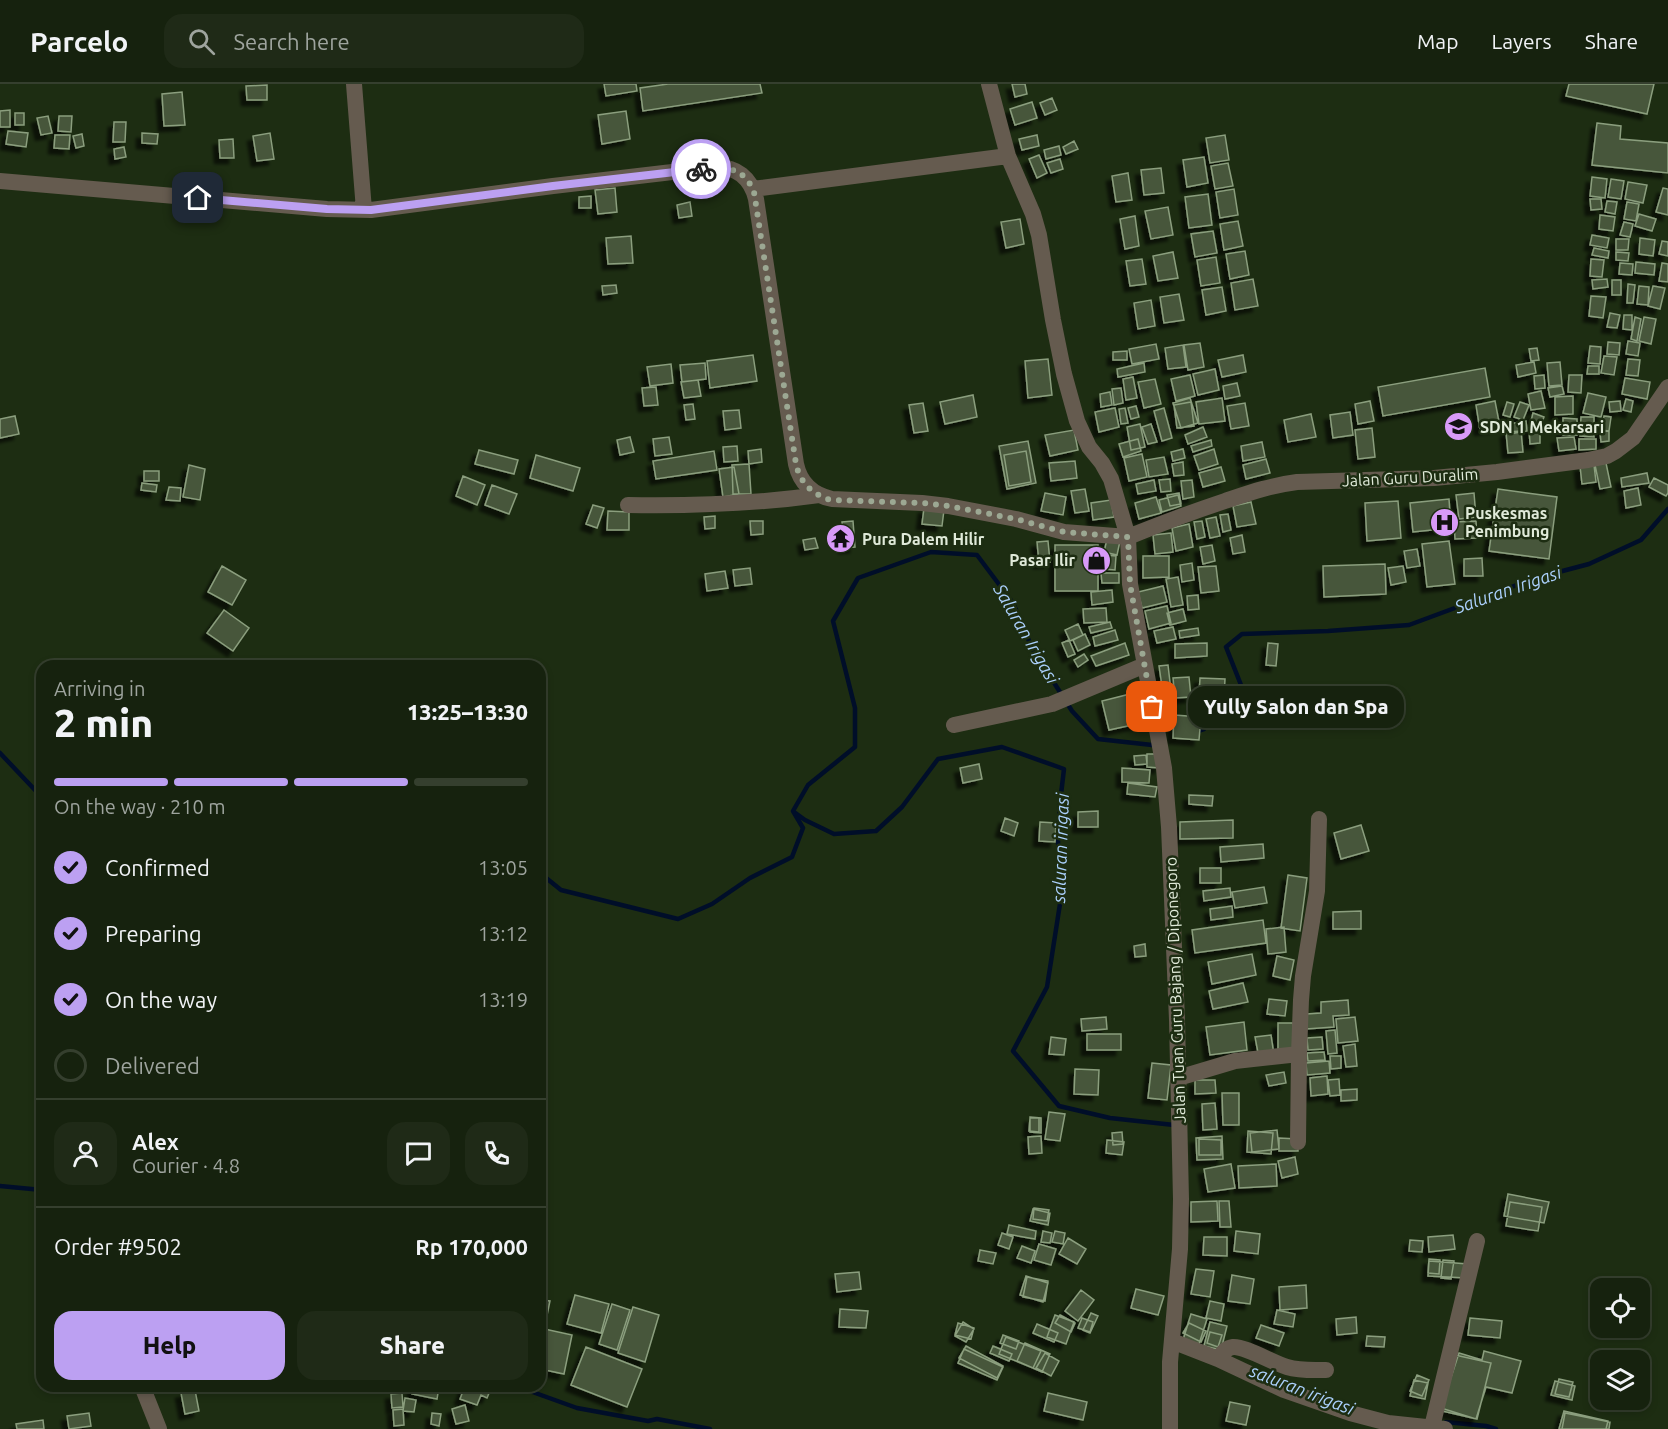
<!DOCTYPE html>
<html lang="en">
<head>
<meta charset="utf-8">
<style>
  body { margin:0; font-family:Ubuntu,sans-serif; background:#1f2a17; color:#f1f3f6; height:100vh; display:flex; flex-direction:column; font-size:22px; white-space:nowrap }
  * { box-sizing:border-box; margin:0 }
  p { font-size:20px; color:#9ea49e }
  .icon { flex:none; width:33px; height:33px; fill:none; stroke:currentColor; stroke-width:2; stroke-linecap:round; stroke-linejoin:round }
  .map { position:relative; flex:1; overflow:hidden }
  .drawer { position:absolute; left:36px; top:576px; width:510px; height:732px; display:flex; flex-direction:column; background:#16220e; border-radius:18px; box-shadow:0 3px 9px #0003,0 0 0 2px #353f2e }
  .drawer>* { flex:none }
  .controls { position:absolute; left:1590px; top:1194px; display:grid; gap:12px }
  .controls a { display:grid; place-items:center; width:60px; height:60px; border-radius:12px; background:#16220e; box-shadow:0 3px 9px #0003,0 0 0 2px #353f2e; font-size:30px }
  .pin { position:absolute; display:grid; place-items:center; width:51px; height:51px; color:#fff; margin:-26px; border-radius:12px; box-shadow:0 3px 9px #0006 }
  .courier { position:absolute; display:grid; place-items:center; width:60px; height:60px; margin:-30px; border:4px solid #bca0f2; border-radius:50%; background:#fff; color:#222; box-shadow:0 2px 8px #0007 }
  .bubble { position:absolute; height:42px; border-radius:18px; background:#16220e; box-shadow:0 3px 9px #0003,0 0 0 2px #353f2e; font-size:20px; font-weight:800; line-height:42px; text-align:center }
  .overview em { font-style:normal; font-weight:800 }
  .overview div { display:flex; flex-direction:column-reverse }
  .overview { display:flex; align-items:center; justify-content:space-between; height:102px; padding:0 18px }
  h1 { font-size:39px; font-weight:800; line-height:45px }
  .bar { display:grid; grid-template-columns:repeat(4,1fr); gap:9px 6px; align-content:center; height:72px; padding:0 18px }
  .bar i { height:8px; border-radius:4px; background:#353f2e }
  .bar .selected { background:#bca0f2 }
  .bar p { grid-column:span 4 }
  .line { display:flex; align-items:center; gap:15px; padding:0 18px; border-top:2px solid #353f2e }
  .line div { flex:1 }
  .round { display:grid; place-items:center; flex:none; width:63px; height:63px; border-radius:18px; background:#1f2a17 }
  ol { padding:0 18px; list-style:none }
  li { display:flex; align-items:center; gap:18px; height:66px }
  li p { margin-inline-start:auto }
  li .icon { padding:6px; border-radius:50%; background:#bca0f2; color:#111; stroke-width:4 }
  li:last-child { color:#9ea49e }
  li i { width:33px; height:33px; border:3px solid #353f2e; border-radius:50% }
  .action { display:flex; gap:12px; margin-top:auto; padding:12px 18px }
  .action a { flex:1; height:69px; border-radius:18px; background:#bca0f2; color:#111; font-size:24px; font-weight:800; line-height:69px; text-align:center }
  .action a+a { background:#1f2a17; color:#f1f3f6 }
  header { display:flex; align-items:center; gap:36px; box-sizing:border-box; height:84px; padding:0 30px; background:#16220e; border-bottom:2px solid #353f2e }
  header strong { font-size:28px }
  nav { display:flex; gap:33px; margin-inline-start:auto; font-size:21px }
  .search { width:420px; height:54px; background:#1f2a17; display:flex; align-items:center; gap:15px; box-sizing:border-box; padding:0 21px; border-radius:18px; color:#9ea49e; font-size:22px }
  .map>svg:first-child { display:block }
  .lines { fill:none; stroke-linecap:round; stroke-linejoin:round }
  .stream { stroke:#000e29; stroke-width:4.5 }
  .building { fill:#46573a; stroke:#8b9e7e; stroke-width:1.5; filter:url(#shadow) }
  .minor { stroke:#655b4f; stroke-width:16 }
  .done { stroke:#9ca893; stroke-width:6; stroke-dasharray:0 10.8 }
  .route { stroke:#bca0f2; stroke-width:8 }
  .labels { text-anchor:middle; stroke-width:5; stroke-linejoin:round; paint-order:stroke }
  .poi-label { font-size:16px; font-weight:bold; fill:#e0ead9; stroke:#1d2d12; text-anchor:start }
  .street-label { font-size:16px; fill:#e0ead9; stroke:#1d2d12 }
  .water-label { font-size:18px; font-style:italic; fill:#abd0fc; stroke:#1d2d12 }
</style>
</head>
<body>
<header>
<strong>Parcelo</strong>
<div class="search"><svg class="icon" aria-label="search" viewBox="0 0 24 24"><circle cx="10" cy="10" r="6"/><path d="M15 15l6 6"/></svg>Search here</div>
<nav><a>Map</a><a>Layers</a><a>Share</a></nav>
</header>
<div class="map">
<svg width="1668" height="1345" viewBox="0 0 1668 1345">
  <defs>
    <filter id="shadow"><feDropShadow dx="-5.5" dy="5.5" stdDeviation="1.5" flood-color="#0009"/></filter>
  </defs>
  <rect width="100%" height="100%" fill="#1d2d12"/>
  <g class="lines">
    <!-- stream -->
    <path class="stream" d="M1195,648l9,-3 11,-19 26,-25 -15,-38 16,-13 86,-3 81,-6 127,-47 53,-14 52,-24 27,-31
      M0,669l35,37 7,2
      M794,728l11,8 29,14 42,-3 26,-24 36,-48 64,-12 62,22 -4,34 -2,39 4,49 -15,96 -34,64 46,55 51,12 64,7
      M540,789l21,17 117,29 34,-15 38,-26 42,-21 11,-29 -10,-17 15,-26 47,-38v-39l-22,-87 25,-43 73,-26 46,3 36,48 19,45 40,63 26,28 54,6 4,-2
      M0,1102l42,4
      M505,1302l22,4 50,18 71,13 9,-2 53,10
      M1446,1338l40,4 10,3"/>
  </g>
  <!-- building -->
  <path class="building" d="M604,0h32l1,7 -31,5z
    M668,0h92l2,9 -119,18 -3,-23z
    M1012,0h13l2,10 -12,3z
    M1569,0h85l-7,30 -81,-18z
    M267,1v15h-20l-1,-14z
    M182,8l3,33 -21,1 -2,-32z
    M1052,14l5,12 -12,5 -5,-12z
    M1032,18l5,16 -22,7 -5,-16z
    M10,26v17h-10v-16z
    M626,27l4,28 -28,5 -4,-29z
    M15,29h9v12h-9z
    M48,32l4,17 -11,2 -4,-17z
    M59,32h13l-1,16 -13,-1z
    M114,38h12l-1,20h-12z
    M1597,39l24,3 -1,13 48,4v30l-76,-8z
    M8,47l20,2 -2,14 -20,-3z
    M142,49l16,1 -1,10 -15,-1z
    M270,49l4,26 -17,2 -4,-25z
    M82,50l2,12 -8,2 -3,-12z
    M55,51h15l-1,14 -15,-1z
    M1037,51l2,11 -17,4 -3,-11z
    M1225,51l4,25 -19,3 -4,-25z
    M233,55l1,19h-14l-1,-18z
    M1074,57l4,8 -12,5 -3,-7z
    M1059,62l2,9 -15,4 -2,-9z
    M124,63l2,10 -11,2 -1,-10z
    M1039,71l8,18 -10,5 -8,-19z
    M1204,73l4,26 -21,4 -4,-27z
    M1060,75l3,10 -12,4 -4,-10z
    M1228,79l5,23 -18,3 -4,-23z
    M1161,84l3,25 -20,2 -3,-25z
    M1128,89l4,27 -16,2 -4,-26z
    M1592,93l15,2 -2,19 -15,-2z
    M1611,95l13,2 -3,18 -13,-2z
    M1628,98l19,3 -4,18 -18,-4z
    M615,104l2,24 -19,2 -3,-24z
    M1663,104l5,1v26l-12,-3z
    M1234,105l4,26 -18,3 -4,-26z
    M1208,110l4,31 -23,3 -4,-31z
    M591,112v12h-12v-11z
    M1590,115h11l1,10 -11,1z
    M1607,117l10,1 -2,12 -10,-2z
    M690,118l2,14 -13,2 -2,-13z
    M1627,118l12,2 -3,17 -12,-2z
    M1168,123l5,28 -22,4 -6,-28z
    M1639,130l17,5 -4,12 -17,-5z
    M1600,131l15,2 -2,14 -14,-2z
    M1135,132l4,30 -14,3 -5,-30z
    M1020,135l4,25 -18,4 -5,-26z
    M1238,137l5,25 -19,4 -4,-26z
    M1624,138l9,2 -3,13 -10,-2z
    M1213,147l4,22 -22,4 -4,-23z
    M1592,151l17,3 -2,10 -17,-3z
    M631,152l2,27 -25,1 -2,-26z
    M1640,154l15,2 -2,16 -14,-2z
    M1616,155h13l-1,11h-12z
    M1662,157l6,1v14l-9,-2z
    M1594,164l15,3 -1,7 -16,-3z
    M1245,167l4,24 -19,4 -4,-25z
    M1173,168l5,26 -20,3 -5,-25z
    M1616,168l13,1 -1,8 -12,-1z
    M1216,173l4,26 -19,3 -4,-26z
    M1142,175l4,25 -16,2 -4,-25z
    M1591,175l13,1 -2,17 -12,-1z
    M1636,178l19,2 -1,11 -19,-2z
    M1620,179l13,1 -1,11 -13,-1z
    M1662,179l6,1v18l-9,-1z
    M1253,195l5,27 -23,4 -4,-27z
    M1607,195l1,8 -15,2 -1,-9z
    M1612,196h9v15h-9z
    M1628,200l7,1 -2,18h-6z
    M616,201l1,8 -14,2 -1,-9z
    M1639,202l10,1 -1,18 -11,-1z
    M1653,202l12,2 -5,21 -12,-3z
    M1222,203l4,24 -20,4 -4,-25z
    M1179,210l5,26 -20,3 -4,-26z
    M1591,212l15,1 -3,21 -14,-2z
    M1151,216l4,26 -17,3 -4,-26z
    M1610,229l10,2 -3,13 -10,-1z
    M1624,231h8v15l-9,-1z
    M1635,233l6,2 -4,22 -6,-2z
    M1644,233l12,2 -5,25 -12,-3z
    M1628,257l12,2 -2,13 -12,-2z
    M1608,258l12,1 -1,12 -12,-1z
    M1200,259l4,24 -16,3 -4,-25z
    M1156,260l3,15 -27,5 -3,-15z
    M1183,261l3,22 -18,2 -3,-21z
    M1590,262l11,1 -1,17 -12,-1z
    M1537,264l2,12 -8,1 -2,-12z
    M1127,267v9h-14v-8z
    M753,271l4,26 -47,7 -3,-27z
    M1243,271l3,17 -24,5 -4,-17z
    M1604,272l13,1 -3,18 -13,-2z
    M1048,275l4,36 -24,3 -3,-37z
    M1628,275l12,1 -2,16 -12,-1z
    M1534,278l2,11 -18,4 -2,-12z
    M1560,278l2,23 -13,1 -2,-23z
    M705,279l1,16 -24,3 -2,-17z
    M1144,279l1,9 -27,5 -1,-8z
    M671,280l2,19 -23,3 -3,-19z
    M1588,282h11v8h-12z
    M1485,284l5,29 -107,19 -5,-29z
    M1215,285l4,21 -21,5 -5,-21z
    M1190,291l5,21 -19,5 -5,-22z
    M1544,291l1,13 -10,1 -1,-13z
    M1569,291h13l-1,18 -13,-1z
    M1133,293l4,21 -11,2 -3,-21z
    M1625,294l25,4 -3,17 -25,-5z
    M1155,295l6,25 -17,4 -6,-26z
    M698,296l3,16 -17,2 -3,-16z
    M1237,299l3,13 -15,3 -2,-13z
    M1562,302l2,8 -14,3 -2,-9z
    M656,303l2,18 -14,1 -2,-18z
    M1121,304l2,15 -9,2 -2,-16z
    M1541,307l4,17 -14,2 -3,-16z
    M1110,308l2,13 -11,2 -1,-13z
    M1588,309l18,4 -5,20 -18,-4z
    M973,311l4,22 -32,7 -5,-22z
    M1573,312v18l-18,1v-18z
    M1190,314l8,25 -17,5 -8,-25z
    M1222,314l3,23 -26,3 -3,-22z
    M1626,315l7,2 -2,11 -8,-2z
    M1370,317l4,20 -16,3 -3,-20z
    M1495,317l5,26 -20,3 -4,-25z
    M1620,317l1,10 -11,1 -1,-10z
    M1191,318l3,24 -17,2 -3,-23z
    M1507,318l7,2 -4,13 -7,-2z
    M1520,318l9,3 -6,15 -9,-3z
    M923,319l5,28 -14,2 -5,-28z
    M1245,319l4,23 -18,3 -4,-23z
    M693,320l2,15 -9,1 -2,-15z
    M1136,322l3,11 -8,2 -3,-11z
    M1115,324l4,19 -20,5 -4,-20z
    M1125,324l3,15 -7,1 -2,-15z
    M1164,324l8,30 -10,3 -8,-30z
    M739,326l2,18 -16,2 -2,-19z
    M1350,328l3,23 -20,3 -3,-23z
    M1533,329l11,4 -3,8 -10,-4z
    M1311,330l5,23 -28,5 -4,-22z
    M15,332l4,18 -19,4v-19z
    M1604,332l7,1 -2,14 -8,-1z
    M1581,333h13v20l-14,-1z
    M1563,334l14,1v16h-14z
    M1526,337l1,10 -17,3 -2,-10z
    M1140,340l5,23 -14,3 -4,-23z
    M1151,340l6,18 -9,2 -6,-17z
    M1203,343l4,10 -19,7 -3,-9z
    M1540,343v16l-10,1 -1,-16z
    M1372,344l3,29 -17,2 -3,-29z
    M1074,346l4,20 -28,6 -5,-21z
    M1521,347l2,21 -15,1 -2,-21z
    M1609,347v10l-8,1 -1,-10z
    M630,353l4,15 -14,3 -3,-15z
    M669,353l3,17 -17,2 -2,-17z
    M1574,353l2,12 -17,2 -2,-13z
    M1138,355l3,12 -18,6 -4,-13z
    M1579,355h17v10l-17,1z
    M1211,356l1,6 -19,6 -2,-6z
    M1028,357l8,42 -29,6 -8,-43z
    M1262,358l3,15 -22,4 -2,-15z
    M737,362l1,15 -14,1 -1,-15z
    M761,365l1,13 -13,2 -1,-13z
    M1183,365l2,9 -12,3 -2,-9z
    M1214,365l4,15 -19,6 -5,-14z
    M479,366l39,10 -4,14 -39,-10z
    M714,367l3,19 -61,9 -3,-18z
    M1026,367l5,31 -22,4 -5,-31z
    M1142,370l5,23 -18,4 -5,-23z
    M536,371l44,13 -7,23 -43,-13z
    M1164,373l4,17 -19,3 -3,-17z
    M1266,375l4,14 -24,6 -3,-14z
    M1075,377l2,17 -26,3 -2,-18z
    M1183,378l1,13 -10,1 -2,-12z
    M1606,379l5,24 -11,2 -5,-24z
    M749,380l2,30h-18l-1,-29z
    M189,381l16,4 -5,31 -17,-3z
    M1594,381l2,17 -14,2 -2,-18z
    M734,383l5,27 -16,3 -4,-28z
    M1221,383l4,14 -22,6 -4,-14z
    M144,387h15v10h-15z
    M1647,389l2,10 -27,4 -1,-9z
    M463,392l22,9 -8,20 -21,-9z
    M1654,394l14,7v8l-2,3 -17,-9z
    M1170,395l1,12 -10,1 -2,-12z
    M1154,396l2,11 -18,3 -2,-10z
    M1192,396l2,17 -11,2 -2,-18z
    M142,399l15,2 -1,7 -15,-2z
    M492,401l25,9 -8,20 -24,-9z
    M169,403l12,1 -1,13 -14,-1z
    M1638,404l3,17 -15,3 -2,-17z
    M1085,405l4,22 -14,2 -4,-22z
    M1498,405l59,8 -8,62 -60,-8z
    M1045,409l21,4 -3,18 -22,-4z
    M1179,409l2,11 -11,2 -3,-11z
    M1474,409l2,24 -17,2 -3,-24z
    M1178,411l3,11 -19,6 -3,-12z
    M1156,413l5,16 -22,6 -4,-16z
    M1449,415l2,29 -38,4 -3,-29z
    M1111,416l3,17 -21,3 -2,-17z
    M1398,417l3,37 -34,3 -2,-38z
    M1251,418l5,22 -19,3 -4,-21z
    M593,421l11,3 -7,20 -11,-4z
    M924,424l20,2 -2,16 -20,-2z
    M608,427l21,1v18h-22z
    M1228,430l3,16 -8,2 -3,-17z
    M715,432v12l-10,1 -1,-12z
    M1216,433l4,19 -10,2 -4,-19z
    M750,437h13v13l-12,1z
    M853,437l2,26 -11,1 -2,-26z
    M1202,437l3,16 -8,2 -3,-17z
    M1476,437l1,17 -22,1 -1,-17z
    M1189,440l4,23 -17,4 -4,-23z
    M1171,449l2,19 -18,2 -2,-19z
    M1242,451l3,17 -12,2 -3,-16z
    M815,454l3,10 -13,2 -2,-10z
    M1107,455l13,2 -3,14 -13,-3z
    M1048,457l2,21 -11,1 -2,-21z
    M1449,457l6,43 -28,3 -5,-43z
    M1055,461h43v46h-43z
    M1212,461l3,16 -12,3 -3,-17z
    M1417,465l3,17 -13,2 -3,-17z
    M1106,471l10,1 -1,14 -11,-1z
    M1143,472h26v21l-26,1z
    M1482,474l1,18h-19v-17z
    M1192,479l2,17 -12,2 -2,-17z
    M1385,480l1,30 -62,3 -1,-31z
    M222,482l24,14 -14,25 -24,-13z
    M1216,482l3,25 -18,2 -3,-26z
    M1403,482l3,16 -15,3 -3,-17z
    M750,484l2,16 -17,2 -2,-16z
    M725,487l3,17 -21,3 -2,-17z
    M1101,489h18v10h-17z
    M1178,493l5,28 -12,2 -5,-28z
    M1163,502l4,16 -25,6 -4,-16z
    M1112,506l1,12 -21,3 -1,-13z
    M1198,511l1,14 -11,1 -1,-14z
    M1167,522l4,17 -22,6 -4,-18z
    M1106,524l1,14 -23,1 -1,-14z
    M1183,525l3,12 -16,4 -3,-12z
    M224,526l25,18 -16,23 -26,-18z
    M1110,538l2,6 -21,5 -2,-6z
    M1078,540l5,11 -13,6 -5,-11z
    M1173,543l3,12 -19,4 -3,-12z
    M1198,544l1,7 -19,3 -1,-7z
    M1115,546l3,10 -23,6 -2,-9z
    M1085,550l5,11 -12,6 -5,-11z
    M1069,556l6,14 -7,3 -6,-14z
    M1125,559l4,12 -33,11 -5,-10z
    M1207,559v13l-32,2v-14z
    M1268,559l10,1 -2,22 -10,-1z
    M1084,570l4,6 -10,7 -4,-7z
    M1168,581l3,26 -8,2 -4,-27z
    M1189,593l2,20 -16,1 -2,-20z
    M1200,594l25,1 -1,18 -25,-1z
    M1130,610l7,30 -28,6 -7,-29z
    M1174,631l27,2 -2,23 -26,-2z
    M1147,670h14l-1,14 -13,-1z
    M1146,671l1,9 -12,1 -1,-9z
    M979,680l3,15 -19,4 -3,-15z
    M1122,684l28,2 -1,13 -27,-1z
    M1128,699l29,4 -2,10 -28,-3z
    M1189,711l24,1 -1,10 -23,-2z
    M1098,727v16h-20v-15z
    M1005,734l13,5 -4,13 -13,-5z
    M1233,736v18l-53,1v-17z
    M1040,738l16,1 -1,19 -16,-1z
    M1361,741l8,26 -28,8 -7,-26z
    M1263,760l1,14 -43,4 -1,-15z
    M1200,784h21v15h-21z
    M1288,791l19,3 -7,53 -19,-3z
    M1264,803l3,16 -32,5 -3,-16z
    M1230,804l1,9 -27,4 -1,-10z
    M1232,822l1,11 -22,3 -1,-11z
    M1361,827v18h-28v-17z
    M1263,836l3,23 -71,10 -3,-23z
    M1284,843l2,25 -18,2 -2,-25z
    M1145,860l1,12 -11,1 -1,-11z
    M1252,870l4,21 -44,9 -4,-22z
    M1277,872l17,4 -4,20 -17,-4z
    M1243,899l5,19 -35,7 -4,-18z
    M1269,915l18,2 -2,15 -18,-2z
    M1348,916l1,15 -16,1 1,11 -28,2v-15l15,-1v-11z
    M1106,933l1,12 -25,2 -1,-12z
    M1355,933l3,24 -20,2 -2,-24z
    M1244,938l3,28 -37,5 -4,-28z
    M1278,939h15l1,26h-16z
    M1335,946l2,23 -9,1 -2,-23z
    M1087,950h34v16h-34z
    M1271,951l3,20 -15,3 -4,-21z
    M1051,953l15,2 -2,16 -15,-1z
    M1322,953l1,12 -15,1 -1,-12z
    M1355,960l2,22 -11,1 -3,-21z
    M1324,968l1,8 -17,1 -1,-8z
    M1330,972h11v12l-10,1z
    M1329,977l1,12 -23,2 -1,-12z
    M1152,979l19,2 -4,35 -19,-2z
    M1075,985l24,1 -1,25 -24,-1z
    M1284,988l2,11 -17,3 -3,-11z
    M1327,992l1,18 -17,2 -1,-18z
    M1339,995l1,16 -10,1 -2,-16z
    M1195,996h20l1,13 -21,1z
    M1357,1005v11l-16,1v-11z
    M1222,1009h17v32h-16z
    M1215,1019l2,26 -14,1 -1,-26z
    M1049,1028l16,2 -5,27 -15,-2z
    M1030,1033l11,1v15l-11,-1z
    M1030,1034h9v14l-10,-1z
    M1277,1046l2,19 -27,3 -2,-19z
    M1248,1047l25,2 -2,21 -24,-2z
    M1122,1048l1,12 -10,1 -1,-12z
    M1041,1052l1,17 -13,1 -1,-17z
    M1222,1052l1,23 -26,1 -1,-22z
    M1279,1054l19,1v12h-19z
    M1199,1055l22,1v15h-22z
    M1107,1056l17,2 -2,13 -16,-2z
    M1295,1073l3,17 -16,4 -4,-17z
    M1231,1080l4,24 -27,4 -4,-23z
    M1276,1080l1,22 -38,2 -1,-22z
    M1508,1110l41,8 -5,21 -40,-7z
    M1217,1117l1,20 -27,1v-20z
    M1219,1117h10l2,26h-11z
    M1510,1118l32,5 -4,24 -32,-5z
    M1034,1124l15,2 -2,11 -14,-2z
    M1033,1125l17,4 -2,12 -18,-4z
    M1009,1141l27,6 -1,8 -28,-5z
    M1043,1147l9,2 -2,10 -9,-1z
    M1055,1147l10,2 -2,11 -11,-2z
    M1236,1147l24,3 -2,20 -24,-3z
    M1002,1149l11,4 -4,12 -11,-4z
    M1453,1151l2,14 -26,3 -1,-15z
    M1204,1153h23v19l-24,-1z
    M1068,1154l18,11 -9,15 -18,-10z
    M1410,1156l13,1 -1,11 -13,-1z
    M1039,1160l17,5 -5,16 -17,-5z
    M1022,1162l13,5 -4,12 -14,-5z
    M980,1166l16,3 -3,11 -15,-3z
    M1429,1175l11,1 -1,14 -11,-1z
    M1443,1176l11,1 -3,18 -10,-1z
    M1429,1177l39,3 -1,14 -39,-2z
    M1196,1185l18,2 -4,26 -19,-3z
    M859,1188l2,17 -24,3 -2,-18z
    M1232,1191l22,4 -4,25 -22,-3z
    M1026,1192l22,7 -5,19 -23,-7z
    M1027,1193l21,4 -3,20 -22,-4z
    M1306,1201l1,23 -27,2 -1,-23z
    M1136,1205l28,7 -6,19 -27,-7z
    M1081,1206l13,10 -16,21 -13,-10z
    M575,1211l34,9 -8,29 -34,-9z
    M540,1216l10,1 -5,24 -5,-1z
    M1210,1217l14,3 -3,17 -15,-3z
    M612,1220l18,6 -13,40 -18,-6z
    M633,1223l26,8 -14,47 -27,-9z
    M840,1225l28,2 -2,17 -27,-1z
    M1277,1226l18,4 -2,13 -19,-3z
    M1091,1229l7,3 -8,17 -7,-3z
    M1191,1230l16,5 -8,25 -16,-4z
    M1055,1231l19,7 -8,22 -19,-7z
    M1060,1231l15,8 -4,9 -16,-9z
    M1356,1233l1,16 -20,2 -1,-16z
    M1082,1234l11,4 -3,10 -12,-4z
    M1470,1234l32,3 -2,17 -32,-3z
    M963,1238l11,7 -8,13 -11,-6z
    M1210,1238l17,4 -6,24 -17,-4z
    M958,1239l16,5 -3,11 -16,-4z
    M1189,1239l17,8 -5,11 -18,-9z
    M1037,1240l21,9 -4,9 -21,-9z
    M1261,1241l23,8 -5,13 -23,-8z
    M540,1244l32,7 -8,39 -24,-5z
    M1210,1248l12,3 -4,12 -11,-4z
    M1003,1251l16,6 -3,8 -16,-6z
    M1367,1252l18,1 -1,10 -18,-1z
    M1006,1253l35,14 -8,17 -34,-14z
    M1025,1259l25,11 -8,18 -25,-11z
    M966,1262l37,20 -6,12 -38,-20z
    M993,1262l19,8 -3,7 -19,-8z
    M586,1263l56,22 -15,38 -56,-22z
    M964,1265l39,18 -6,13 -39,-17z
    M1484,1267l37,10 -9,32 -26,-6 -10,32 -35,-11 18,-55 23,7z
    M1045,1269l14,8 -8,15 -15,-8z
    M1455,1271l36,8 -14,56 -35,-8z
    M1417,1291l12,5 -7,16 -12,-5z
    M1559,1295l14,3 -4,15 -14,-3z
    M1414,1296l14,3 -3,16 -15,-3z
    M1555,1297l20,5 -3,14 -21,-5z
    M414,1302l25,1 -2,12 -25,-5z
    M465,1302l12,2 1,-2h14l-5,12 -6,-3 -4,10 -17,-6z
    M195,1306l4,21 -14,3 -4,-21z
    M402,1309l1,14 -11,1 -1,-14z
    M1048,1309l39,9 -4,18 -39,-9z
    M405,1314l11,2 -2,12 -11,-1z
    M1230,1318l20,4 -4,19 -20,-4z
    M465,1321l4,16 -13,3 -4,-15z
    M403,1325l1,16 -10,1 -1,-16z
    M1564,1327l44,10 -2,8h-47z
    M89,1329l2,13 -22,3 -2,-13z
    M432,1329l9,1 -2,12 -8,-2z
    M1565,1329l45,9 -1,7h-47z
    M43,1336l1,9h-27l-1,-5z"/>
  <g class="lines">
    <!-- minor -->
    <path class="minor" d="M354,0l10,126
      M989,0l19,72 25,58 6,21 14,85 11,54 13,47 12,26 13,16 9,16 17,58c32,-13 64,-25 97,-36 24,-8 47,-16 72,-19l137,-4 63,-6 91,-12 19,-4 9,-5 17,-13 35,-51
      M0,97l327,28 44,1 182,-24 162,-19c21,-1 36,11 41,32l40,265c4,19 17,31 36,35l90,4 26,3 68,13 48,13 64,5 2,47 34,184 5,59 8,193 4,179 -1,50 -10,113v67
      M753,105l255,-33
      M628,421c63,1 127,-1 191,-10
      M954,641l98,-21 93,-39
      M1178,994l57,-17 64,-7 2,-54 2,-24 14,-85 2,-72
      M1298,1058l1,-88
      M1172,1257l46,18 66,31 66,23 38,10 57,6
      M1218,1275c4,-5 7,-11 15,-12 12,-1 40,16 54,20 13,4 26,3 39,3
      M142,1302l17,43
      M1432,1343l45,-186"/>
  </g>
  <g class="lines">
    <!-- done -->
    <path class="done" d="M701,85c24,-3 43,-2 53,23l42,272c4,19 17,31 35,36l91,3 26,3 68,13 48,13 64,5 2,47 22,123"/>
    <!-- route -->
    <path class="route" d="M198,114l129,11 44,1 182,-24 148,-17"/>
  </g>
  <!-- icons -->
  <defs>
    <symbol id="school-disc" viewBox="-11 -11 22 22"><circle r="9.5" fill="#d89af8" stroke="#1d2d12"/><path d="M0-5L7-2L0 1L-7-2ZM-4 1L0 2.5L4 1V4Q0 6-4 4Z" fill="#111"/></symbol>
    <symbol id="hospital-disc" viewBox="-11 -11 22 22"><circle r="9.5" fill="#d89af8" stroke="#1d2d12"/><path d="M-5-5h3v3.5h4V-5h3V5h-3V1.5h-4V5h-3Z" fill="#111"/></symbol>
    <symbol id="temple-disc" viewBox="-11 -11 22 22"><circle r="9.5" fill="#d89af8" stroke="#1d2d12"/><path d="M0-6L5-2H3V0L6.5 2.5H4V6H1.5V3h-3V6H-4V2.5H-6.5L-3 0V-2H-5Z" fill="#111"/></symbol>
    <symbol id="shop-disc" viewBox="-11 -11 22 22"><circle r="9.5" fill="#d89af8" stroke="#1d2d12"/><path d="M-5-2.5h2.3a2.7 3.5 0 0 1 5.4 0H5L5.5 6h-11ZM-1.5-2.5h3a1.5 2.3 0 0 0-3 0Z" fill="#111"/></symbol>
  </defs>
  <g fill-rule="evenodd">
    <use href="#school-disc" x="1442" y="326" width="33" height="33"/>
    <use href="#hospital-disc" x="1428" y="422" width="33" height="33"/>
    <use href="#temple-disc" x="824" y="438" width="33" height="33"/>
    <use href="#shop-disc" x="1080" y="460" width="33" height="33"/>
  </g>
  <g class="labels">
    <!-- poi labels -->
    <g class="poi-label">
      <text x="1480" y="349">SDN 1 Mekarsari</text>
      <text x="1465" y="435">Puskesmas<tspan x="1465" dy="18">Penimbung</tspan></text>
      <text x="862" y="461">Pura Dalem Hilir</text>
      <text x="1075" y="482" text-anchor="end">Pasar Ilir</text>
    </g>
    <!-- street labels -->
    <g class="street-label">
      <text transform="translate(1410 393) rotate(-3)" y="6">Jalan Guru Duralim</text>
      <text transform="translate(1175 906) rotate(-92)" y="6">Jalan Tuan Guru Bajang / Diponegoro</text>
    </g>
    <!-- water labels -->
    <g class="water-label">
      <text transform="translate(1508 506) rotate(-19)" y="6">Saluran Irigasi</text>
      <text transform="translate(1026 550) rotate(60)" y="6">Saluran Irigasi</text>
      <text transform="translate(1061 764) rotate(-88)" y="6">saluran irigasi</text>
      <text transform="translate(1302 1306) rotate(21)" y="6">saluran irigasi</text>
    </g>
  </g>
</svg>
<div class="controls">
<a><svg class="icon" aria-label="locate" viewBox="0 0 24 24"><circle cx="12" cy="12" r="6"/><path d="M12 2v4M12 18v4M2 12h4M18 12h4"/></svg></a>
<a><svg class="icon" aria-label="layers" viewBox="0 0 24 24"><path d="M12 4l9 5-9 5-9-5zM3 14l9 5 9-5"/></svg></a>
</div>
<div class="pin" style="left:1152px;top:623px;background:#ea580c"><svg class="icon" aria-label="bag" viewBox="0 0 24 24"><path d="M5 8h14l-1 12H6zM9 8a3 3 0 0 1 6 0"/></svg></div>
<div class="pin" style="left:198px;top:114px;background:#1f2937"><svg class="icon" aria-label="home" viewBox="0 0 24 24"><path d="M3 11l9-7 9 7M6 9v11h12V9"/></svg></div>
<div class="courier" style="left:701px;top:85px"><svg class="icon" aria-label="bike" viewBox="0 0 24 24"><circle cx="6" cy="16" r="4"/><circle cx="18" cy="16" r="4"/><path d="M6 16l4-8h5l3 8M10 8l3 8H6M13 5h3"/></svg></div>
<div class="bubble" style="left:1188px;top:602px;width:216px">Yully Salon dan Spa</div>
<section class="drawer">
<div class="overview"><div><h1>2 min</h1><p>Arriving in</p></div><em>13:25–13:30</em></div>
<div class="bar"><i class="selected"></i><i class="selected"></i><i class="selected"></i><i></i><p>On the way · 210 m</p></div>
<ol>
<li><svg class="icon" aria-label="check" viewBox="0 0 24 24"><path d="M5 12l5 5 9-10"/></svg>Confirmed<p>13:05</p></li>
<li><svg class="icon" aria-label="check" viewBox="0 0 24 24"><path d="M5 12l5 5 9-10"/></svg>Preparing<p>13:12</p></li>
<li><svg class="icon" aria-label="check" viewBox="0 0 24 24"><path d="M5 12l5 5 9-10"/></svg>On the way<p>13:19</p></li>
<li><i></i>Delivered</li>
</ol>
<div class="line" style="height:108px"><a class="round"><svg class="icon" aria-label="person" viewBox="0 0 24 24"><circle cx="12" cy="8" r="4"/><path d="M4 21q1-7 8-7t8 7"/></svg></a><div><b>Alex</b><p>Courier · 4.8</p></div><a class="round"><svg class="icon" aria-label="chat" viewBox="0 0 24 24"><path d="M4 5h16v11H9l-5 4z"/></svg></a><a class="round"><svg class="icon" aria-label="phone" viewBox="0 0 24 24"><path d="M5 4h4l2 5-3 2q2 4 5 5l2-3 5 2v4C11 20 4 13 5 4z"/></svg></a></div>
<div class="line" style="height:78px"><div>Order #9502</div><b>Rp 170,000</b></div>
<div class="action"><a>Help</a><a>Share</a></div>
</section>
</div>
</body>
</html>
